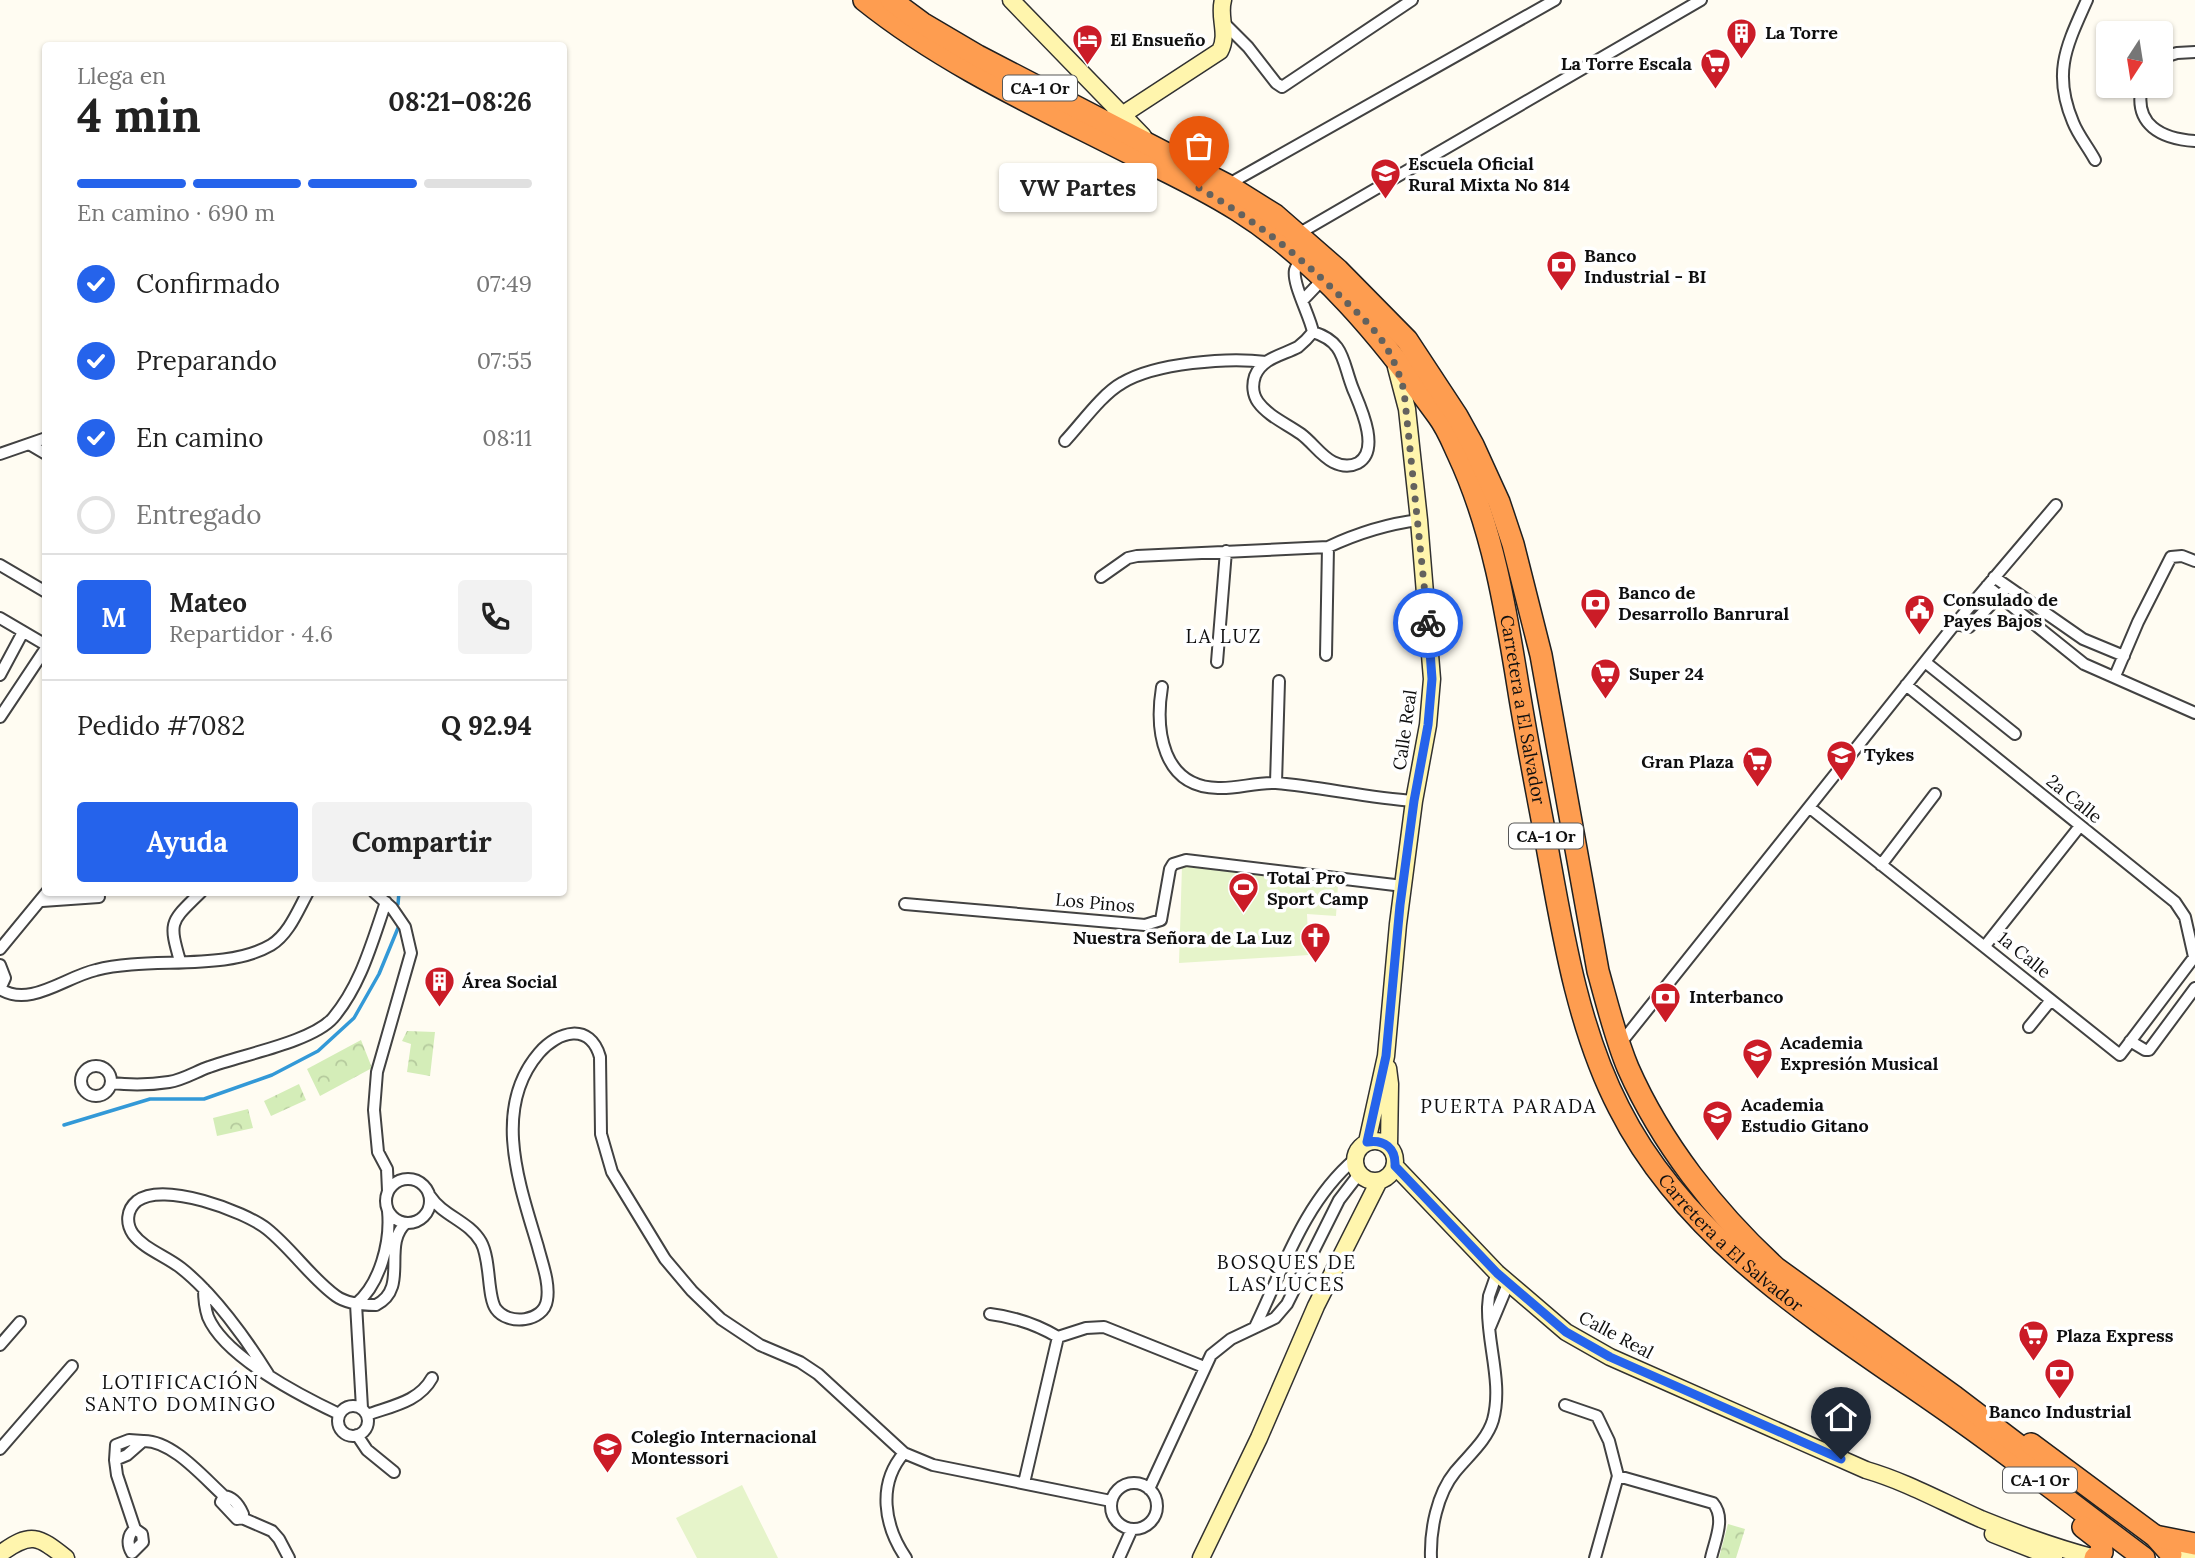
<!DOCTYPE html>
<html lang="es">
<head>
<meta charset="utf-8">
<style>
  body { margin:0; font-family:Lora,serif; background:#f2f2f2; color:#222; height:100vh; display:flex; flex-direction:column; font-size:26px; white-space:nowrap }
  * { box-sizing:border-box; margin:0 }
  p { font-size:23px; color:#767676 }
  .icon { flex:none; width:38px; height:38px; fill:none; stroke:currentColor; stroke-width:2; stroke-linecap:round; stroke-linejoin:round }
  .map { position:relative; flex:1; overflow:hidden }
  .side { position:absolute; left:42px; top:42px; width:525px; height:854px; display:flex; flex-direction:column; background:#fff; border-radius:7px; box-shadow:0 2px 5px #0004 }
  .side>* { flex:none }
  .needle { width:46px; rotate:192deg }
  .buttons { position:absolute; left:2096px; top:21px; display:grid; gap:14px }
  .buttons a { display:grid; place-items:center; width:77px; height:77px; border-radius:7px; background:#fff; box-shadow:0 2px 5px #0004; font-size:35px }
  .pin { position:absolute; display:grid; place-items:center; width:60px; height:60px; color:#fff; margin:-72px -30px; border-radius:50% 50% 50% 0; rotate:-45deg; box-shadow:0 0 7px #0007 }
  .pin .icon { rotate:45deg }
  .courier { position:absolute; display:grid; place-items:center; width:70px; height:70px; margin:-35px; border:5px solid #2563eb; border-radius:50%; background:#fff; color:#222; box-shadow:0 2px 9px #0007 }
  .bubble { position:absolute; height:49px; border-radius:7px; background:#fff; box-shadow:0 2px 5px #0004; font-size:23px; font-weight:700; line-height:49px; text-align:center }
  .overview em { font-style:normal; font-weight:700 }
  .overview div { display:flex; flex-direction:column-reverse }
  .overview { display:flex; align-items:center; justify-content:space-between; height:119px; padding:0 35px }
  h1 { font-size:46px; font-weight:700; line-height:52px }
  .bar { display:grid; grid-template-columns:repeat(4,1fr); gap:10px 7px; align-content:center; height:84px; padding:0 35px }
  .bar i { height:9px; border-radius:5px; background:#e0e0e0 }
  .bar .active { background:#2563eb }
  .bar p { grid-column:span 4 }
  .line { display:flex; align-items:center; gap:18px; padding:0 35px; border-top:2px solid #e0e0e0 }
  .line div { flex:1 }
  .round { display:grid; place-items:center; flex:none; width:74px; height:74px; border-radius:7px; background:#f2f2f2 }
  ol { padding:0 35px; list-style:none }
  li { display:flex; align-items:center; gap:21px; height:77px }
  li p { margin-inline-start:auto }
  li .icon { padding:7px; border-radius:50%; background:#2563eb; color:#fff; stroke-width:4 }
  li:last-child { color:#767676 }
  li i { width:38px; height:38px; border:4px solid #e0e0e0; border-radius:50% }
  .action { display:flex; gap:14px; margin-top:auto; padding:14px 35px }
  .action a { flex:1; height:80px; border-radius:7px; background:#2563eb; color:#fff; font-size:28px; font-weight:700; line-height:80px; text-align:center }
  .action a+a { background:#f2f2f2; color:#222 }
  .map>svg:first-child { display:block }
  .park { fill:url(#park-crowns) }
  .pitch { fill:#e6f4ca }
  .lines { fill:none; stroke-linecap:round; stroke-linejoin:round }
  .stream { stroke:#3399d7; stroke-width:3.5 }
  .street-casing { stroke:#424242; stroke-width:14 }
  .secondary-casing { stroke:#313131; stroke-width:19 }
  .highway-casing { stroke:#202020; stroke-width:24 }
  .street { stroke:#fff; stroke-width:10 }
  .secondary { stroke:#fff5ad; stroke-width:16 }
  .highway { stroke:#fe9d50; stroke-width:21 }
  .done { stroke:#63625e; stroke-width:7; stroke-dasharray:0 12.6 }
  .route { stroke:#2563eb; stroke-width:9 }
  .labels { text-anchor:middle; stroke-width:7; stroke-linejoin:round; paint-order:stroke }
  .shield { fill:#fff; stroke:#575757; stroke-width:2 }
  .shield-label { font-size:16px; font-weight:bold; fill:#0f0f0f }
  .poi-label { font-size:18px; font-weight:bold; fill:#0f0f0f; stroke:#fff; text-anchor:start }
  .street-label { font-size:18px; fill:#0f0f0f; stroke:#fff }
  .neighbourhood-label { font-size:19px; letter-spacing:2px; fill:#0f0f0f; stroke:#fff }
</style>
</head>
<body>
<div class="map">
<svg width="2195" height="1558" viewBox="0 0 2195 1558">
  <defs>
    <pattern id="park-crowns" width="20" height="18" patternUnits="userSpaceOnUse" patternTransform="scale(1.75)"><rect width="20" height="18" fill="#d4edb8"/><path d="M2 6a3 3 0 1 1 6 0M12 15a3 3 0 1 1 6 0" fill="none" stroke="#b5ca9d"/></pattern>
  </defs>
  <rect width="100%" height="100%" fill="#fffcf2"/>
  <!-- park -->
  <path class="park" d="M407,1031l28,1 -5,44 -23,-4 4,-28 -9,-3z
    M361,1040l11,28 -52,28 -13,-27z
    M299,1084l7,16 -35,16 -7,-15z
    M248,1109l5,19 -36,8 -4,-18z
    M1728,1524l17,5 -9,29h-17z"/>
  <!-- pitch -->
  <path class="pitch" d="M1182,866l156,18 -2,32 -29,-2 2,41 -130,8z
    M742,1485l36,73h-81l-21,-40z"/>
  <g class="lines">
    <!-- stream -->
    <path class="stream" d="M398,904l1,-12
      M64,1125l86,-26h54l68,-24 46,-24 36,-33 25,-44 19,-46"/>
    <defs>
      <path id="street" d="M2087,0c-20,45 -35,72 -14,122 5,13 15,25 22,38
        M1224,23l24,24 28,36 6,4 130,-87
        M2161,58l16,-5 18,-1
        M2142,86c-9,39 20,53 53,55
        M1227,185l328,-185
        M1298,234l403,-234
        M1301,259c-2,4 -5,7 -6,11 -3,14 15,46 18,62 -4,5 -10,11 -15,15 -15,8 -36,11 -43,29 -3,9 -2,19 3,26 10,14 29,22 43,32 11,8 20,22 32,28 8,4 17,5 25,1 23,-13 2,-57 -5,-74 -11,-28 -8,-47 -40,-57
        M1303,300l20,-21
        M1065,441c16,-17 37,-47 57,-58 33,-20 106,-26 144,-21
        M29,444l17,10
        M0,454l46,-16
        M0,565l46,27
        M1101,577l27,-19 9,-2 191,-9c30,-14 58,-23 91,-27
        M1994,577l89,62 41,17
        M1987,586l97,78 111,49
        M0,618l46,27
        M1955,624l14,3 34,-35
        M1326,655l2,-108
        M1217,662l9,-111
        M1925,662l90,72
        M0,675l23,-43
        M2115,676l23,-54 33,-65 11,-1 13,5
        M1906,685l269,217 10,15 9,40
        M1162,687c-7,43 0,100 56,101 19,1 38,-6 58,-5 46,4 92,15 138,18
        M0,717l46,-69
        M1276,783l3,-102
        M1809,807l311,248 75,-99
        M1881,865l54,-71
        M374,892l18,16 13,19 6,26 -34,119 -3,38 4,42 9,17 1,22
        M42,901l57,-4
        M905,904l240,21 16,-5 9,-51 3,-5 13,-4 217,26
        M1985,946l95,-120
        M0,949l47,-57
        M180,961c-12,-41 -9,-39 21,-69
        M0,965l5,13 -5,11
        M0,989c30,19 65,-12 96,-19 53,-14 129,2 175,-25 18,-11 27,-35 37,-53
        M2029,1027l22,-27
        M2130,1041l15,9h4l46,-62
        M1620,1044l335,-420 101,-119
        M81 1081a15 15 0 1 1 30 0a15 15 0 1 1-30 0Z
        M111,1083c19,2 39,2 58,-1 14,-2 28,-11 40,-15 32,-12 103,-25 124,-49 28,-33 39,-76 53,-116
        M386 1201a22 22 0 1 1 44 0a22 22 0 1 1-44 0Z
        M430,1196c13,20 39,25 51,46 10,18 6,55 15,67 12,17 48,13 51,-9 3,-17 -5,-37 -9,-53 -18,-61 -47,-138 1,-194 19,-22 51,-31 61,4l1,77 11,38 53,87 27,32 29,28 39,26 40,17 18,12 86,79 29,12 178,36
        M204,1289c0,9 1,19 4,28 17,40 93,79 131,97
        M356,1304l6,104
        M356,1304c24,-20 35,-62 32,-93
        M990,1314c25,3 46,10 68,23l28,-9 18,-1 100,40
        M1255,1327c28,-58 49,-125 100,-168
        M1490,1327l18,-43
        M0,1345l20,-23
        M268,1374c-21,-34 -55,-81 -87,-106 -15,-12 -37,-19 -48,-34 -7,-10 -7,-24 4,-33 26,-20 107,10 130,28 25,20 44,49 69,67 11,8 27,9 40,9 34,-17 5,-60 30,-82
        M1565,1405l32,11 12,25 9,35 -23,82
        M338 1421a15 15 0 1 1 30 0a15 15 0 1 1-30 0Z
        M367,1415c24,-9 52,-13 65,-37
        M357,1435l10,15 27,22
        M129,1440l14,1 -16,14 -12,5 1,-15z
        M143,1441c29,-1 60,36 81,55
        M0,1449l72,-83
        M904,1453c-27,31 -20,73 2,105
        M115,1460l2,15 18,54
        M1618,1476l95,27c13,15 2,37 -2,55
        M1024,1483l34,-146
        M1111 1506a23 23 0 1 1 46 0a23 23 0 1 1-46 0Z
        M1149,1489l62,-134 20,-16 44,-21 12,-14 52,-104 20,-26
        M242,1518l1,-4c-4,-9 -10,-17 -19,-18l-3,6 16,17 5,-1 30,13 7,8 10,19
        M135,1529l7,5 1,8 -11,11c-5,-8 -5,-18 3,-24z
        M1119,1558l13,-29
        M1431,1558c-1,-28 6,-64 24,-86 14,-17 32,-32 38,-52 10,-37 -6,-76 -5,-113l1,-11 8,-23"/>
      <path id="secondary" d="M1011,0l132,136
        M1113,117l9,-2 98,-64c9,-17 -2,-34 3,-51
        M1388,1068l2,16 -1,62
        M1355 1161a20 20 0 1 1 40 0a20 20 0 1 1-40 0Z
        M1367,1142l19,-86 12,-132 16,-123 14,-76 4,-46 -13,-159 -12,-111 -11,-42
        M1395,1166l102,107 69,59 44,25 256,113c41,12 76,32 115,49 37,15 75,29 114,39
        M1993,1534l61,24
        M0,1554c31,-23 38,-18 66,4
        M1201,1558l58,-120 57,-132 63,-125
        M2184,1558l11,-4"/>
      <g id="highway">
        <path id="s1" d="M864,0c81,65 177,108 269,155 35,17 71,34 104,55 83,52 145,128 201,206 9,12 14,25 20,38 35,75 48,157 61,238 7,43 15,85 23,127 18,96 32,202 77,289 70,139 213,222 336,309 64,45 126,94 189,141"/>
        <path d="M891,0l31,23 56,33 249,129 48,30 63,55 69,70 50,76 16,29 26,57 14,42 28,111 57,316c9,32 17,66 30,97 33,75 87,144 148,200l179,129 84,64"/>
        <path d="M2031,1444l124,92 16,18"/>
        <path d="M2083,1527l18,14 1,11 -7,6"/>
        <path d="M2155,1536l40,8"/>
      </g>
    </defs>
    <!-- street casing -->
    <use href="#street" class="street-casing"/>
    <!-- secondary casing -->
    <use href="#secondary" class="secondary-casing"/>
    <!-- highway casing -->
    <use href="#highway" class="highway-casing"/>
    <!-- street -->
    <use href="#street" class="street"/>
    <!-- secondary -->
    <use href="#secondary" class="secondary"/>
    <!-- highway -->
    <use href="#highway" class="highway"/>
  </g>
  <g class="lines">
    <!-- done -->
    <path class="done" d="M1199,188c54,31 100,67 144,111 14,13 29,27 40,43 10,15 17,33 21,49l24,232"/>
    <!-- route -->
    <path class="route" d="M1428,623l4,56 -4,46 -14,76 -14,104 -14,151 -19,86c17,-3 29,6 28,24l102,107 69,59 44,25 231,102"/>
  </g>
  <!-- icons -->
  <defs>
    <symbol id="building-pin" viewBox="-11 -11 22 30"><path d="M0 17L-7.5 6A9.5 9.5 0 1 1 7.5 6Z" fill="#cb1c27" stroke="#fff"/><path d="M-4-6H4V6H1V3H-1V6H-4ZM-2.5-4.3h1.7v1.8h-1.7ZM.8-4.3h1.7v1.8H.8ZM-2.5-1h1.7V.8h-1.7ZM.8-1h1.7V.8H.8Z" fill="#fff"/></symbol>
    <symbol id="hotel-pin" viewBox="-11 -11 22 30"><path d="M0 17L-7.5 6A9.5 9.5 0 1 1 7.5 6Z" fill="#cb1c27" stroke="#fff"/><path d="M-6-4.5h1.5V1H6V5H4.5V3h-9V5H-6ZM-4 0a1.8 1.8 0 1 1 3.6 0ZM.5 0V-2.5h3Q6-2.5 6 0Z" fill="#fff"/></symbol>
    <symbol id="supermarket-pin" viewBox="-11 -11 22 30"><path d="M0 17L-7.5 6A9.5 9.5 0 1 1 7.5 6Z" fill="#cb1c27" stroke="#fff"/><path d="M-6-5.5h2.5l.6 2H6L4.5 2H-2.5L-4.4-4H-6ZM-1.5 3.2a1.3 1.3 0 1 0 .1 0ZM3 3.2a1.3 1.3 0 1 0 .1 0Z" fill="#fff"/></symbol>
    <symbol id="school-pin" viewBox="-11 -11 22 30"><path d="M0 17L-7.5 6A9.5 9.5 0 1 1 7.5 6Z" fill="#cb1c27" stroke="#fff"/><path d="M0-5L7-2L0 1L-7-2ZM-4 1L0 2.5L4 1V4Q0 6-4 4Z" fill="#fff"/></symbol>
    <symbol id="bank-pin" viewBox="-11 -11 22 30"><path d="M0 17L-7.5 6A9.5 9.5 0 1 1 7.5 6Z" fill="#cb1c27" stroke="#fff"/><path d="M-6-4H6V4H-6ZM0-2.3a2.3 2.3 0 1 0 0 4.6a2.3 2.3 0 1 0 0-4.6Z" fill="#fff"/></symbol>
    <symbol id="civic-pin" viewBox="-11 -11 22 30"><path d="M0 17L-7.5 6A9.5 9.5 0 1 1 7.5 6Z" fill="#cb1c27" stroke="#fff"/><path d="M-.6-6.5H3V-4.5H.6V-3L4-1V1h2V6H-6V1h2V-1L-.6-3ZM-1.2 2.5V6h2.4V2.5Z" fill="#fff"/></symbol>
    <symbol id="stadium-pin" viewBox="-11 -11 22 30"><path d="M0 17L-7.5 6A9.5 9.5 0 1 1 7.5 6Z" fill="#cb1c27" stroke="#fff"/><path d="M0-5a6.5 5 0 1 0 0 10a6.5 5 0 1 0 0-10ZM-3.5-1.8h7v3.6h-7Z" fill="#fff"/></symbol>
    <symbol id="church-pin" viewBox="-11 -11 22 30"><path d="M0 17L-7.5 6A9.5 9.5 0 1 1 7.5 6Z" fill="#cb1c27" stroke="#fff"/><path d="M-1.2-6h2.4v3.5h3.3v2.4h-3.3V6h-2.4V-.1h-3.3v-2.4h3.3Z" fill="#fff"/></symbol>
  </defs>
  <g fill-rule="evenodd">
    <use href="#building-pin" x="1724" y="16" width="35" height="47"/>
    <use href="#hotel-pin" x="1070" y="22" width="35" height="47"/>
    <use href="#supermarket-pin" x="1698" y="46" width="35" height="47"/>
    <use href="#school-pin" x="1368" y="156" width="35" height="47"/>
    <use href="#bank-pin" x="1544" y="248" width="35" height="47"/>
    <use href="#bank-pin" x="1578" y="586" width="35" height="47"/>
    <use href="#civic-pin" x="1902" y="592" width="35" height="47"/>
    <use href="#supermarket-pin" x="1588" y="656" width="35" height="47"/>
    <use href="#school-pin" x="1824" y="738" width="35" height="47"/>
    <use href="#supermarket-pin" x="1740" y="744" width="35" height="47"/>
    <use href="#stadium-pin" x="1226" y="870" width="35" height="47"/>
    <use href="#church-pin" x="1298" y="920" width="35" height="47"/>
    <use href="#building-pin" x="422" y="964" width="35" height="47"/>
    <use href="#bank-pin" x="1648" y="980" width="35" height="47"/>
    <use href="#school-pin" x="1740" y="1036" width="35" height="47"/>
    <use href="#school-pin" x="1700" y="1098" width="35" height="47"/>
    <use href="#supermarket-pin" x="2016" y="1318" width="35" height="47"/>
    <use href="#bank-pin" x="2042" y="1356" width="35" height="47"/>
    <use href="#school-pin" x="590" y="1430" width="35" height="47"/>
  </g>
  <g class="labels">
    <!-- shield labels -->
    <g class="shield">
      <rect x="1003" y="75.5" width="74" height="25" rx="5"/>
      <rect x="1509" y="823.5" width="74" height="25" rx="5"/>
      <rect x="2003" y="1467.5" width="74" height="25" rx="5"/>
    </g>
    <g class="shield-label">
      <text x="1040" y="94">CA-1 Or</text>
      <text x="1546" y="842">CA-1 Or</text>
      <text x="2040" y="1486">CA-1 Or</text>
    </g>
    <!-- poi labels -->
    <g class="poi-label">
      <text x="1765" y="39">La Torre</text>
      <text x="1110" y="46">El Ensueño</text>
      <text x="1692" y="70" text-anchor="end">La Torre Escala</text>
      <text x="1408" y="170">Escuela Oficial<tspan x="1408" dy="21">Rural Mixta No 814</tspan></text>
      <text x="1584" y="262">Banco<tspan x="1584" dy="21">Industrial - BI</tspan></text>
      <text x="1618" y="599">Banco de<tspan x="1618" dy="21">Desarrollo Banrural</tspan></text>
      <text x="1943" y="606">Consulado de<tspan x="1943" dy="21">Payes Bajos</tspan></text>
      <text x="1629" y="680">Super 24</text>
      <text x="1864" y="761">Tykes</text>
      <text x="1734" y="768" text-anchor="end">Gran Plaza</text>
      <text x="1267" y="884">Total Pro<tspan x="1267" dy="21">Sport Camp</tspan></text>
      <text x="1292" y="944" text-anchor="end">Nuestra Señora de La Luz</text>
      <text x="462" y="988">Área Social</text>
      <text x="1689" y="1003">Interbanco</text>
      <text x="1780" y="1049">Academia<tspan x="1780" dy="21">Expresión Musical</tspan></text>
      <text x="1741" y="1111">Academia<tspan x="1741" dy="21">Estudio Gitano</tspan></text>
      <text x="2056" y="1342">Plaza Express</text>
      <text x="2060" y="1418" text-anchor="middle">Banco Industrial</text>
      <text x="631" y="1443">Colegio Internacional<tspan x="631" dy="21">Montessori</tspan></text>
    </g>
    <!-- street labels -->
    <g class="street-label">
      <text dy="6" stroke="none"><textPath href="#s1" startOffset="1026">Carretera a El Salvador</textPath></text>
      <text transform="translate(1405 730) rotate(-82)" y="6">Calle Real</text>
      <text transform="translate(2074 799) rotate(39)" y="6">2a Calle</text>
      <text transform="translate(1095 903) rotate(5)" y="6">Los Pinos</text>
      <text transform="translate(2024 955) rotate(39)" y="6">1a Calle</text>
      <text dy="6" stroke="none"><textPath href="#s1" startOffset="1614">Carretera a El Salvador</textPath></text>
      <text transform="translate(1616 1335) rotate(28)" y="6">Calle Real</text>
    </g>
    <!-- neighbourhood labels -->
    <g class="neighbourhood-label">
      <text x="1224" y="643">LA LUZ</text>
      <text x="1509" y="1113">PUERTA PARADA</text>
      <text x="1287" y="1269">BOSQUES DE<tspan x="1287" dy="22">LAS LUCES</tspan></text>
      <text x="181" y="1389">LOTIFICACIÓN<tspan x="181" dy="22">SANTO DOMINGO</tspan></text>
    </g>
  </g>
</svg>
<div class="buttons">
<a><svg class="needle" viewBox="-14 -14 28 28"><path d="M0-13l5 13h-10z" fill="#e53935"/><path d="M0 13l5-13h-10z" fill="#767676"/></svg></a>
</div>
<div class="pin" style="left:1199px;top:188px;background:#ea580c"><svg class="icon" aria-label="bag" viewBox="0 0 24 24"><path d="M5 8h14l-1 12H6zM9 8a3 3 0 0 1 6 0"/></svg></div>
<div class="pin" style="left:1841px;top:1459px;background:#1f2937"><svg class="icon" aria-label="home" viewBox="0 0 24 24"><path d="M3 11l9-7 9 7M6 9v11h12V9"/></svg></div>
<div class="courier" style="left:1428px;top:623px"><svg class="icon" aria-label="bike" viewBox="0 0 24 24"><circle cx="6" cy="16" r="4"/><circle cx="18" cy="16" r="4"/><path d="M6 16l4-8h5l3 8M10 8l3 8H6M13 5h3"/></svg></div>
<div class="bubble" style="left:999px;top:163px;width:158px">VW Partes</div>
<section class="side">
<div class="overview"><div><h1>4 min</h1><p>Llega en</p></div><em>08:21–08:26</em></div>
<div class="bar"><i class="active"></i><i class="active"></i><i class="active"></i><i></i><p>En camino · 690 m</p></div>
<ol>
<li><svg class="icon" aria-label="check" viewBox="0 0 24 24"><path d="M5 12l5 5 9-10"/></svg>Confirmado<p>07:49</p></li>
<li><svg class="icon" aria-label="check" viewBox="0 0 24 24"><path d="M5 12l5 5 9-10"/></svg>Preparando<p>07:55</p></li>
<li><svg class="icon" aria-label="check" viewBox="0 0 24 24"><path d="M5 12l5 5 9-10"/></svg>En camino<p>08:11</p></li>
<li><i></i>Entregado</li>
</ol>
<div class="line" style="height:126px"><b class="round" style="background:#2563eb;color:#fff">M</b><div><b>Mateo</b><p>Repartidor · 4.6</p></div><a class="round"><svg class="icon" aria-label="phone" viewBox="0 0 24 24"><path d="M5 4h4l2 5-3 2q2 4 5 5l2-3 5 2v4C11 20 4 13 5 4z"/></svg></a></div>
<div class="line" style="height:91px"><div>Pedido #7082</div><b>Q 92.94</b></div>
<div class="action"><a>Ayuda</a><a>Compartir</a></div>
</section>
</div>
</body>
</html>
